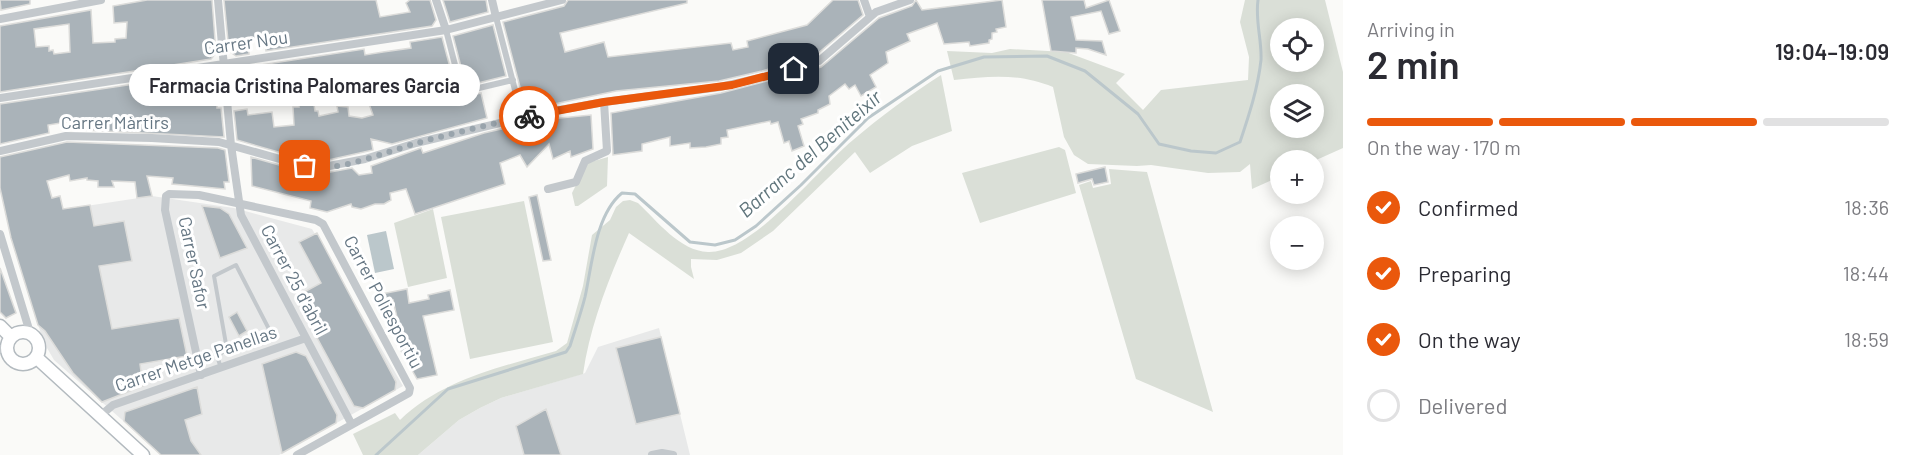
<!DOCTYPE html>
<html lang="en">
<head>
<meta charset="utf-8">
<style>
  body { margin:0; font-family:Barlow,sans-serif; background:#f7f7f7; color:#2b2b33; height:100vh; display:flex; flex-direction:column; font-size:22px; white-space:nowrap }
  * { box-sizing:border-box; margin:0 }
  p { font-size:20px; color:#7c7c81 }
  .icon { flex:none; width:33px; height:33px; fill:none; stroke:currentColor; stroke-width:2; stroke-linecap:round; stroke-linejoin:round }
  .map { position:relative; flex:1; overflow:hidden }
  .panel { display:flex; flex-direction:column; background:#fff; width:570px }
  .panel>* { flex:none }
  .buttons { position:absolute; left:1270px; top:18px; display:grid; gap:12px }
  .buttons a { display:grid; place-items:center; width:54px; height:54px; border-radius:50%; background:#fff; box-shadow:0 3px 15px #0003; font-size:30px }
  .pin { position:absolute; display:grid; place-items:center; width:51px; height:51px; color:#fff; margin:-26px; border-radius:12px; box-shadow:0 3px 9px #0006 }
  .courier { position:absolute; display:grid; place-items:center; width:60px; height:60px; margin:-30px; border:4px solid #ea580c; border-radius:50%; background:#fff; color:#222; box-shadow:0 2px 8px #0007 }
  .bubble { position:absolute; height:42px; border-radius:21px; background:#fff; box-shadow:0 3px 15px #0003; font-size:20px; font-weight:600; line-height:42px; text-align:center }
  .summary em { font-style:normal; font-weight:600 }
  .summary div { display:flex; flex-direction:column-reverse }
  .summary { display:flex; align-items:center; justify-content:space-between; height:102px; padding:0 24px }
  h1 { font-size:39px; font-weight:600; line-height:45px }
  .bar { display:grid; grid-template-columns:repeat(4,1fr); gap:9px 6px; align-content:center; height:72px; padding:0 24px }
  .bar i { height:8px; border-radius:4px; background:#e1e1e2 }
  .bar .active { background:#ea580c }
  .bar p { grid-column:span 4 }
  ol { padding:0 24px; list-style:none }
  li { display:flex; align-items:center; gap:18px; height:66px }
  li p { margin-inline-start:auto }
  li .icon { padding:6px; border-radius:50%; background:#ea580c; color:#fff; stroke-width:4 }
  li:last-child { color:#7c7c81 }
  li i { width:33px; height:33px; border:3px solid #e1e1e2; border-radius:50% }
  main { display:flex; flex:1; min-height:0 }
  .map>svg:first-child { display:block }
  .built { fill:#e8e9e9 }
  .green { fill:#dadfd7; fill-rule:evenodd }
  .water { fill:#bbc7cb }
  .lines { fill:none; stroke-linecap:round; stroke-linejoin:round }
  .stream { stroke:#bbc7cb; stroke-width:3 }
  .building { fill:#aab3b9; stroke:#dcdcda; stroke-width:1.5; fill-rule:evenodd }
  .secondary-casing { stroke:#b3babf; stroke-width:15 }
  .service { stroke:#c3c8cc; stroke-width:4 }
  .pedestrian { stroke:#c3c8cc; stroke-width:6 }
  .minor { stroke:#c3c8cc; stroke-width:8 }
  .secondary { stroke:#fff; stroke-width:12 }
  .done { stroke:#99a4ac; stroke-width:6; stroke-dasharray:0 10.8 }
  .route { stroke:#ea580c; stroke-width:8 }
  .labels { text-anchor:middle; stroke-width:6; stroke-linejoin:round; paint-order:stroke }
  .street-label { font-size:18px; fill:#657683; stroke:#fff }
  .water-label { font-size:20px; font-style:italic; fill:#60757c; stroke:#fff }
</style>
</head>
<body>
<main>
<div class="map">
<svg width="1343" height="455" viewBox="0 0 1343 455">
  <rect width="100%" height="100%" fill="#fafaf8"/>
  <!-- built -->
  <path class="built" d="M152,196l82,12 78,21 91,157 -124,69h-117l-108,-95 -11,-19 -36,-123z
    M659,328l31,127h-272l41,-35 21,-12 21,-10 84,-25 13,-26z"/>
  <!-- green -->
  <path class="green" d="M1245,0h80l18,72v76l-29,13 -33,-1v16l-29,13 -2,-25 -10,8 -32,1 -57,-8 -14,1 -49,-2 -14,-9 -10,-18 -11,-50c-36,-14 -62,-11 -99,-7l-7,-29 45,2 18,-4 56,3 59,22 -9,9 27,27 18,-20 87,-10 1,-23 -9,-35zM1281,28h33v34h-33zM1281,94h33v34h-33z
    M941,75l11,56 -40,15 -42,27 -15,-21 -82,79 -32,22 -24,7 -26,-1v8l3,12 -65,-46c-20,45 -39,92 -46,141l-82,24 -21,10 -21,12 -41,35h-55l-10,-21 42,-21 5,7c43,-41 101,-53 156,-69l11,-8 16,-57 9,-51 18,-15 6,-13 7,-6 7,-1 8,3c19,18 42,48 70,49 44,2 111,-84 145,-112 28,-24 57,-45 88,-65z
    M1059,147l6,3 11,43 -96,30 -18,-50z
    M608,157l-1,29 -29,20h-3l-3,-13 15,-30z
    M1109,169l38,3 66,240 -77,-33 -57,-194 12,-4 2,7 18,-4z
    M524,201l29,141 -83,17 -29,-142z
    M433,209l14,69 -39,9 -14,-64z"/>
  <!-- water -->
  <path class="water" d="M386,231l8,38 -19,4 -8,-38z"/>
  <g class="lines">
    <!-- stream -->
    <path class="stream" d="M376,455l72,-66 118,-37 4,-6c5,-16 11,-33 15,-49 7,-31 10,-82 37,-104l13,1 55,48 25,3 20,-5 21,-14 45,-41 67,-67 70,-47 46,-14 63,-1 38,15 53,43 21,30 32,7 25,2 24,-11c9,-27 18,-54 21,-82 1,-20 -6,-39 -3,-60"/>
  </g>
  <!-- building -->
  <path class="building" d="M0,0h30v4l-29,6z
    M147,0h65l4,53 -5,6 -211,33v-66l91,-16 2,33 22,-1v-3l11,-1 1,-16 -13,1 -1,-17zM69,24l1,28 -16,2 -1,-4 -4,1v-5l-13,1 -2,-18z
    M224,0h152l4,17 30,-5 -4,-9 4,-3h20l6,20 -4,6 -166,25 -1,-12 -17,2 1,13 -13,2 -7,-5z
    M443,0h43l2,12 -38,10z
    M568,0h119v3l-127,30 5,19 39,-10 4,15 123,-14 2,7 15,-3 -1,-6 60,-16 26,-25h25l5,15 -47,40 -54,16 -43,10 -103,10 -90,19 -23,-88 61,-16z
    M916,0l6,10 80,-10 4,27 -10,2 1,3 -5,1v6l-3,1v3l-19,3 -1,-4 -25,2 -7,-21 -30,11 3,7 -24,11 2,11 -18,12 6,12 -15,9 -6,-11 -6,4 -4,-5 -16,12 1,8 -12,6v3l-17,6 2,5 -5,2 6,20 -12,5 -3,-10 -5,2 -6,-21 -7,2 -1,-3 -43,9 1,7 -7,1v6l-15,3 -16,1v-5l-20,3v-9l-28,7v7l-29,4 -2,-42 110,-20 100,-26 58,-49 33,-12z
    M1042,0h42l2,8 23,-8 11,31 -11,3 -8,-23 -30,6 5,23 26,1 4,14 -18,-6 -12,-1v5l-25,-2z
    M493,25l13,51 -40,10 -13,-50z
    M442,37l15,57 6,3 18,-4 6,25 -95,26 -21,-5 2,11 -49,11 -18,-1 -69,-20 -3,-29 13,-2 1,6 24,-3 2,15 20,-2 -1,-18h6l-6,-40 -18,3 2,14 -22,3 1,11 -10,2 -2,-16 -12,2 -1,-14 3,-3 130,-20 1,6 18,-3 28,-4 -1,-6zM368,70l4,29 -4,2 5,14 -11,3 -13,-2 -1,-9 -11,-1 1,6 -19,4 -1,-5h-3l-4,-27 34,-3 -1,-7z
    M215,72l3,1 -1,35h4l3,29 -139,-7v-11l-37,6 1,8 -49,11v-40z
    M591,115l2,34 -22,8 -1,-6 -17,8 -4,-15 -22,23 -7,-12 -20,8 5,21 -90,30 -9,-25 -16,4 1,7 -7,4h-9l-14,5 -9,-2 -1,-3 -24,8 -17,-4 1,-7 -59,-15 -1,-29 53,15 21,1 27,-5 7,7 13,-2 -1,-7 47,-17 3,-1 2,5 61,-20 55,-13z
    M67,142l151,6 7,2 4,32h-5l1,7 -53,-5 1,-6 -26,-2 5,20 -15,2 -2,-16 -23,-1 2,6h-16v-6l-11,-1v-2l-17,3 -1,-6 -22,6 5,17 8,-2 3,13 27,-4 4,21 30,-5 8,40 -33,5 13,63 67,-11 8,38 -47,8 3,22 -41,16 -29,-29 -28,-42 -7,-6 -27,-87 -11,-50v-31z
    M1105,167l3,15 -14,3 -2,-6 -14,4 -2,-9z
    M537,195l14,65 -8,1 -14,-64z
    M202,206l18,2 9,6 18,34 -27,10z
    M317,233l79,149 -1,8 -32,18 -9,-2 -59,-109 26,-14 -22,-41z
    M0,268l16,45 -10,5 -6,-6z
    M407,289l2,14 20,-4 -1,-4 22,-5 4,20 -31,6 14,59 -20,4 -17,-30 4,-1 -11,-48 -16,4 -1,-9z
    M237,312l10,19 -8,5 -10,-19z
    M661,337l19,77 -44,10 -20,-76z
    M296,352l10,4 31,59 -1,8 -54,30 -20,-89z
    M197,387l5,27 -17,6 6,21 10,14h-40l-37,-34 1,-9z
    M546,409l15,46h-37l-8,-29z"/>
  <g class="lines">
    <defs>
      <path id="secondary" d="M0,326l11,11
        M7 348a16 16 0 1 1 32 0a16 16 0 1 1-32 0Z
        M37,358l106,97"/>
    </defs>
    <!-- secondary casing -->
    <use href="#secondary" class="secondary-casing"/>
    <!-- service -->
    <path class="service" d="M221,368l-3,-9 8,-15 -12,-68 22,-11 36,70 -49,17"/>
    <!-- pedestrian -->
    <path class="pedestrian" d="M496,17l26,100
      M446,30l16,62 51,-12"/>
    <!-- minor -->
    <path class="minor" d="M218,0l13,145 10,70 110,208
      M436,0l10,30
      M492,0l4,17
      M864,0l6,17
      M0,19l101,-19
      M0,98l446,-68 116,-30
      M0,151l66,-15 86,2 67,4 86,24 19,1 41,-8 51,-16 122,-29 66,-12 116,-15 44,-10 55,-16 57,-49 34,-12
      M548,189l28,-7 9,-21 22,-10 -3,-49
      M0,234l28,92v7
      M0,349l7,-1
      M201,375l-36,-165 1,-14 3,-2 30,1 117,25 7,4 87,164 -1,5 -112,62
      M100,416l13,-11 193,-67
      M652,455l10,-2 11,2"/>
    <!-- secondary -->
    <use href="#secondary" class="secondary"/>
  </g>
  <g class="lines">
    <!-- done -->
    <path class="done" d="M305,166c33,7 80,-14 112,-23 37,-10 75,-19 112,-27"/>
    <!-- route -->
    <path class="route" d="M529,116l75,-14 128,-17 62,-16"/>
  </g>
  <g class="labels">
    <!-- street labels -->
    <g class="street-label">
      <text transform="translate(246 43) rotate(-8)" y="6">Carrer Nou</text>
      <text x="115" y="129">Carrer Màrtirs</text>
      <text transform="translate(194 263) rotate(78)" y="6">Carrer Safor</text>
      <text transform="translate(294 280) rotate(62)" y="6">Carrer 25 d'abril</text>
      <text transform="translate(383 302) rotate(62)" y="6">Carrer Poliesportiu</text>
      <text transform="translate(196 359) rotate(-19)" y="6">Carrer Metge Panellas</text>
    </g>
    <!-- water labels -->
    <g class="water-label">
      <text transform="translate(810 154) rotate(-41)" y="7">Barranc del Beniteixir</text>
    </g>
  </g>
</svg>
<div class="buttons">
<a><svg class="icon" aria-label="locate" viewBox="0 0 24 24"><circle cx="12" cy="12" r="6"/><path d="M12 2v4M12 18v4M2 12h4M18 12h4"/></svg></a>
<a><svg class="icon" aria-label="layers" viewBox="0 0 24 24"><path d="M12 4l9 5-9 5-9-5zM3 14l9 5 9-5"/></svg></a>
<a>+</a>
<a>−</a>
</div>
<div class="pin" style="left:305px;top:166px;background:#ea580c"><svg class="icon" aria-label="bag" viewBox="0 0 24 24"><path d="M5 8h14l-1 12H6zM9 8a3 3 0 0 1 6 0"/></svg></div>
<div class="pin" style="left:794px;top:69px;background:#1f2937"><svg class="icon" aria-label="home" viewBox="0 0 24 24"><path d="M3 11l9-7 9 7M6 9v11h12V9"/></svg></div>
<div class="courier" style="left:529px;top:116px"><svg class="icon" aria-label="bike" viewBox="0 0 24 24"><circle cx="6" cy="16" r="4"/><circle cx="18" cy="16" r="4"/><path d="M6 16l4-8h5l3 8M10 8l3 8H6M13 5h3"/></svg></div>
<div class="bubble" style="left:129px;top:64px;width:351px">Farmacia Cristina Palomares Garcia</div>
</div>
<section class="panel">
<div class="summary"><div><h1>2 min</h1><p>Arriving in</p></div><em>19:04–19:09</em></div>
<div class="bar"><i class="active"></i><i class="active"></i><i class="active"></i><i></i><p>On the way · 170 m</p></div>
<ol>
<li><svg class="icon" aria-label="check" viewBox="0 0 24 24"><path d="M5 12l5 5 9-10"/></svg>Confirmed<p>18:36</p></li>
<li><svg class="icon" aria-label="check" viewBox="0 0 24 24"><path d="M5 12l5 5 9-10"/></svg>Preparing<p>18:44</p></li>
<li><svg class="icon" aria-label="check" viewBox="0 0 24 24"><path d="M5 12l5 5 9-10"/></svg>On the way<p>18:59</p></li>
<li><i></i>Delivered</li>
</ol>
</section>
</main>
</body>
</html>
